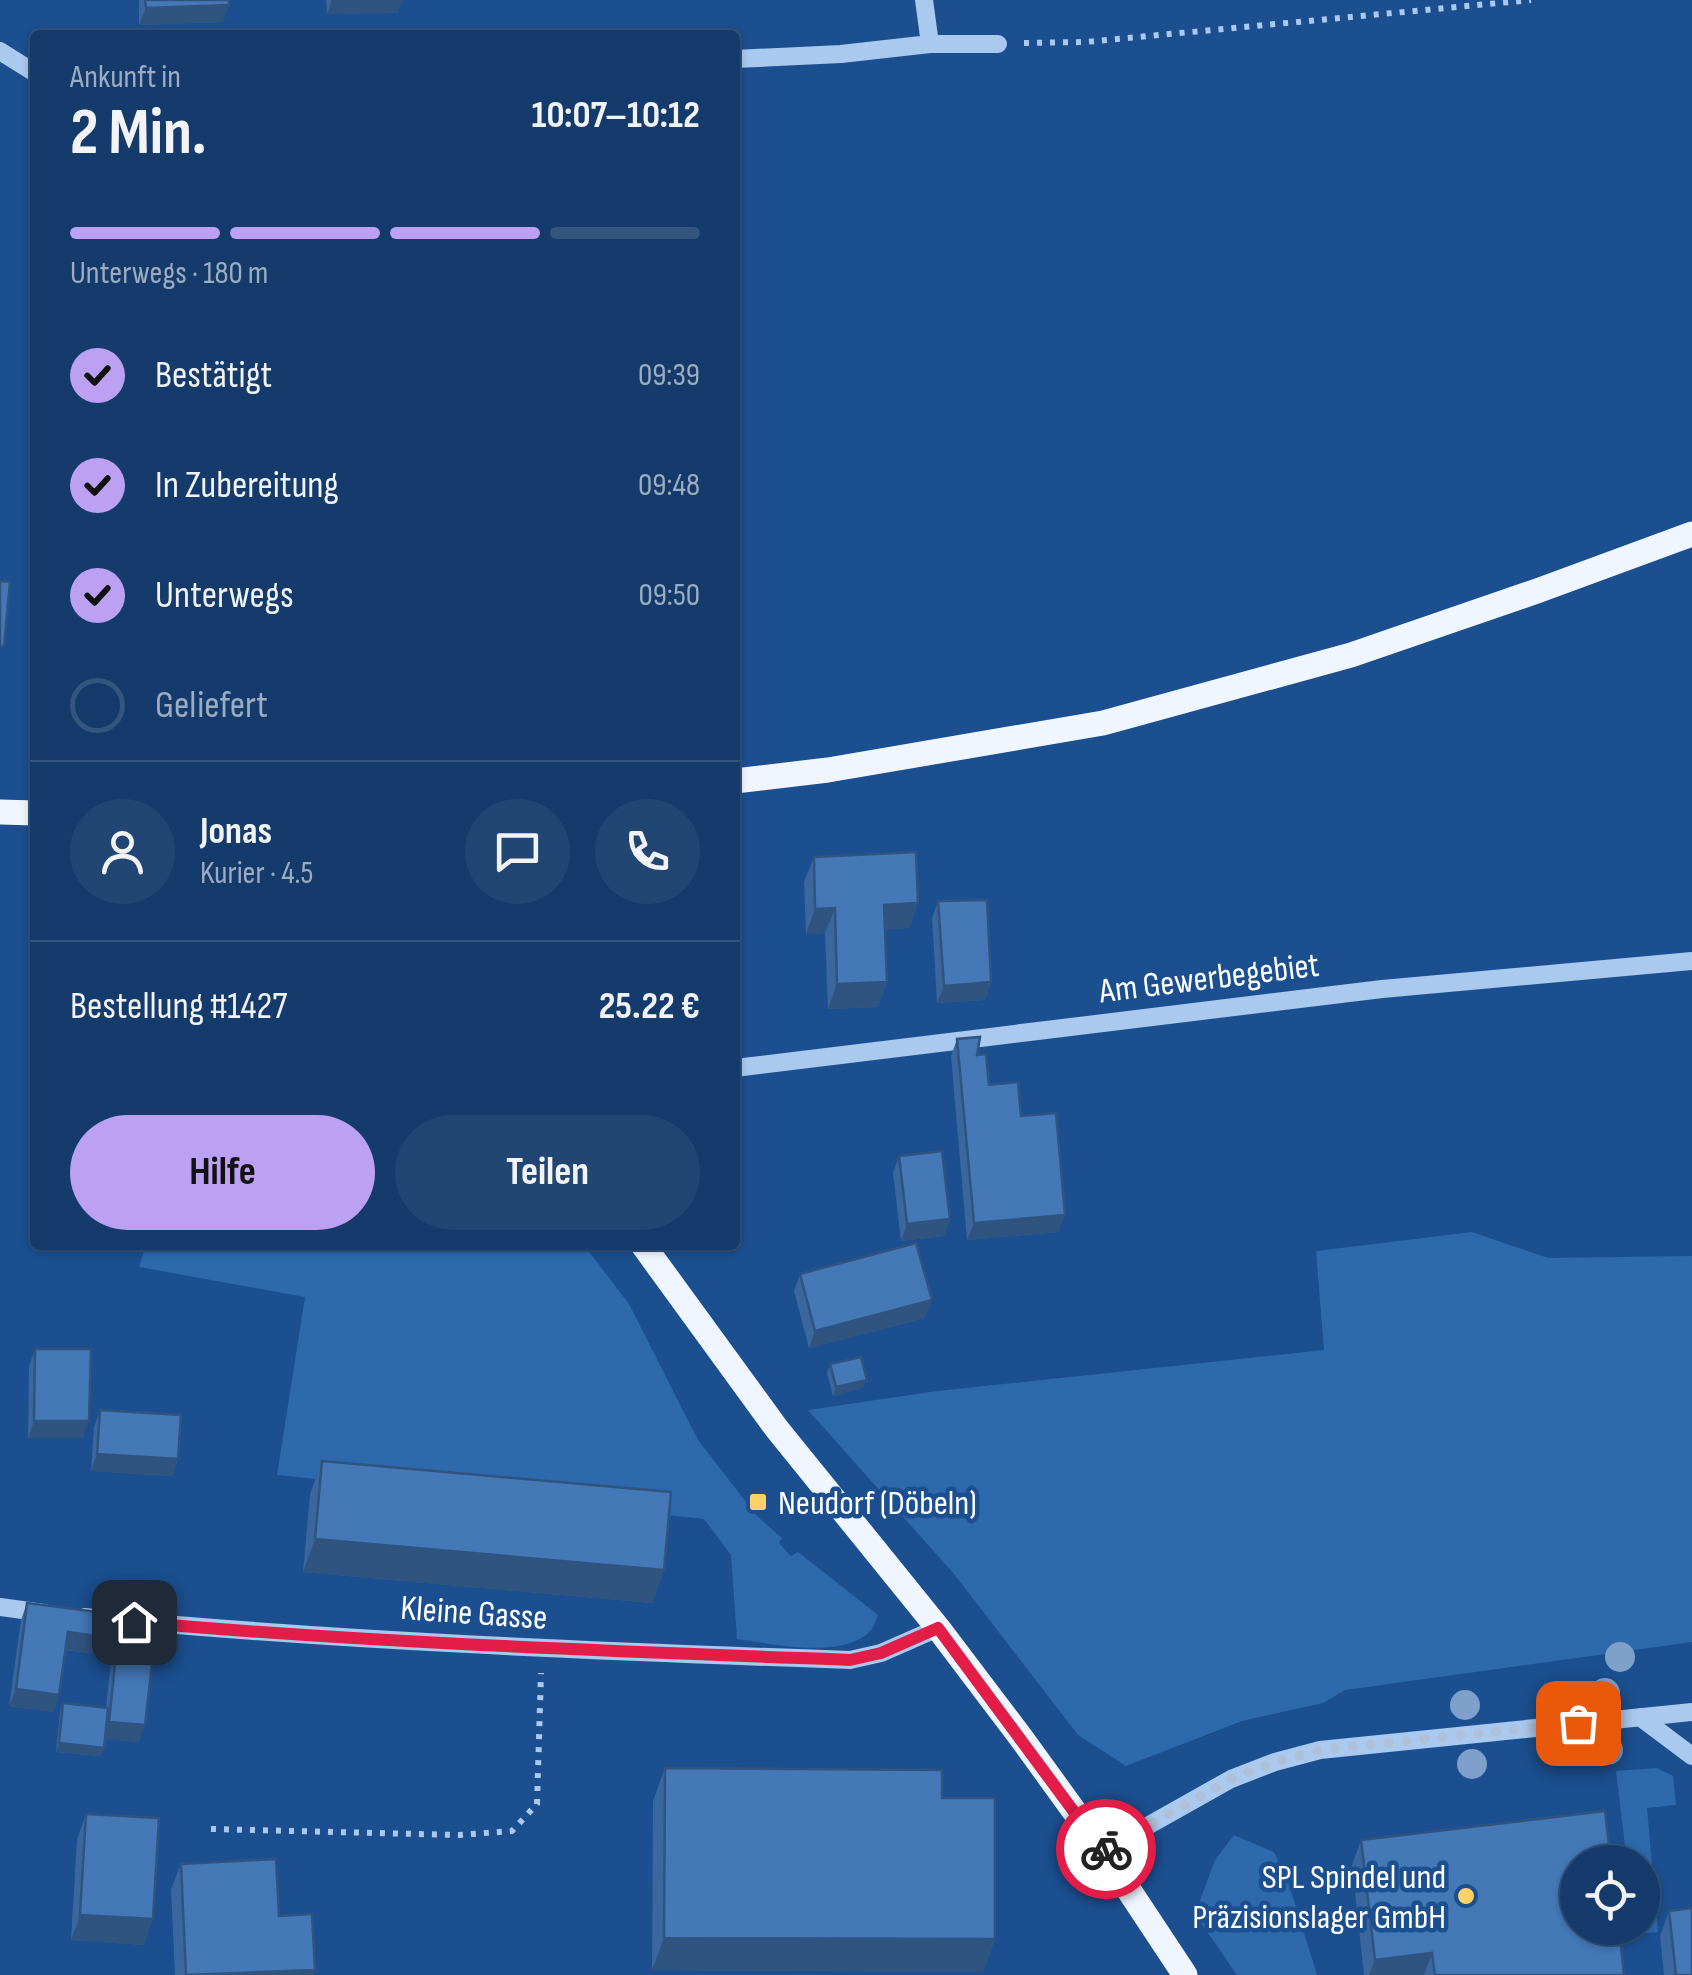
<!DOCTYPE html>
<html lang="de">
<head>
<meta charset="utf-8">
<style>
  body { margin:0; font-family:"Sofia Sans Condensed",sans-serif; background:#214673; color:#f1f3f6; height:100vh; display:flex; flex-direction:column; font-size:38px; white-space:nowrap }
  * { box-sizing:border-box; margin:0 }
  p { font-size:32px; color:#9dadc1 }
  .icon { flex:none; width:55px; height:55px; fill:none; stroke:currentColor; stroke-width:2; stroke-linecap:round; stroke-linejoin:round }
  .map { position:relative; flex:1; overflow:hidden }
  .details { position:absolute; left:30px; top:30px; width:710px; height:1220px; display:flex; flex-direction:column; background:#143b6b; border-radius:10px; box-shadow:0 2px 8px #0004,0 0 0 2px #33557e }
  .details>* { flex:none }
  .controls { position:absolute; left:1560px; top:1845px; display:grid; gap:20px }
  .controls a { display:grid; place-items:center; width:100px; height:100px; border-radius:50%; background:#143b6b; box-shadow:0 2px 8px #0004,0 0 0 2px #33557e; font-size:50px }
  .pin { position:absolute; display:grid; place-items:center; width:85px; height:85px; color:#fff; margin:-42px; border-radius:20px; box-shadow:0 5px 15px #0006 }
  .courier { position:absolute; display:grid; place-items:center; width:100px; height:100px; margin:-50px; border:8px solid #e11d48; border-radius:50%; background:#fff; color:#222; box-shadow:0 2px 12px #0007 }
  .overview em { font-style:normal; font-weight:700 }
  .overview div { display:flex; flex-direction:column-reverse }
  .overview { display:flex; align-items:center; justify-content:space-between; height:170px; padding:0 40px }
  h1 { font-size:65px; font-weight:700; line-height:75px }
  .bar { display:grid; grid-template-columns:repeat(4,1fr); gap:15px 10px; align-content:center; height:120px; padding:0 40px }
  .bar i { height:12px; border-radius:8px; background:#33557e }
  .bar .on { background:#bca0f2 }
  .bar p { grid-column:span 4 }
  .line { display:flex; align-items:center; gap:25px; padding:0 40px; border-top:2px solid #33557e }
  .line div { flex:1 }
  .round { display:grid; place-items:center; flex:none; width:105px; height:105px; border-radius:52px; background:#214673 }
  ol { padding:0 40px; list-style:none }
  li { display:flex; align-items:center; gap:30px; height:110px }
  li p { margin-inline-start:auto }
  li .icon { padding:10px; border-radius:50%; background:#bca0f2; color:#111; stroke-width:4 }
  li:last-child { color:#9dadc1 }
  li i { width:55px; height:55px; border:5px solid #33557e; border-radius:50% }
  .primary-button { display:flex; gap:20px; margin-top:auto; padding:20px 40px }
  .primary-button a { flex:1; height:115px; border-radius:60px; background:#bca0f2; color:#111; font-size:40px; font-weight:700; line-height:115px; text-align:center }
  .primary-button a+a { background:#214673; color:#f1f3f6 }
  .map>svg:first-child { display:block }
  .green { fill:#2e69ad }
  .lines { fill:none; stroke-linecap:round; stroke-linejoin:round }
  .path { stroke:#a9c9ee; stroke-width:6; stroke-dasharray:5 8; stroke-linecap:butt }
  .minor { stroke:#a9c9ee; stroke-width:18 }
  .major { stroke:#f0f6ff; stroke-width:25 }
  .tree { fill:#7ea0ca }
  .wall { fill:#3a679d }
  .shaded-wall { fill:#305480 }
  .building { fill:#4478b7; stroke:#305480; stroke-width:2.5 }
  .done { stroke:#afc1d8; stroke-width:10; stroke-dasharray:0 18 }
  .route { stroke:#e11d48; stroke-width:12 }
  .poi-dot { fill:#ffd166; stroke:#1b4f8f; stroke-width:4 }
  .labels { text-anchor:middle; stroke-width:9; stroke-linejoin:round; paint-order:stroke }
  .street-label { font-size:35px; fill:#fff; stroke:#1b4f8f }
  .poi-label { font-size:35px; fill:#fff; stroke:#1b4f8f; text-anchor:start }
</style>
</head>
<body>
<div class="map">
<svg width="1692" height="1975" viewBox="0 0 1692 1975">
  <rect width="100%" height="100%" fill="#1b4f8f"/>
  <!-- green -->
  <path class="green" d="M1472,1232l76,26 144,-2v386l-347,48 -22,13 -81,18 -116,45 -48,-31 -124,-161 -146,-164 129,-19 387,-41 -8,-99z
    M146,1245h438l45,59 69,136 59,76 25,22 -3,5 12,13 7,-4 80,63c-2,4 -4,12 -7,15 -26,30 -99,14 -134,9l-6,-84 -27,-36 -427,-44 28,-178 -166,-30z
    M1657,1768l16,8 3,29 -29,3 11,124 -22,2 -1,-6h7v-66h-15l-11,-91z
    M1234,1835l40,17 13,26 30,97h-80l-42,-61 20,-54z"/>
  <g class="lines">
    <!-- path -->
    <path class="path" d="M1024,43l61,-1 446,-42
      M211,1829l248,6 53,-4 25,-27 4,-131"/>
    <!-- minor -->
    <path class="minor" d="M924,0l6,44
      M0,51l35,22
      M735,59l106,-5 89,-10h68
      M735,1068l647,-79 310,-28
      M0,1607l44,6
      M85,1617c255,24 510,34 765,43l31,-7 57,-25
      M1640,1717l52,39
      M1103,1851l128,-72 44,-17 45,-12 372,-38"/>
    <!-- major -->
    <path class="major" d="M735,781l93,-11 275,-47 248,-68 186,-64 155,-57
      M0,812l35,1
      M643,1245l134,184 161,199 84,111 81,112 82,124"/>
  </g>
  <!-- trees -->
  <g class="tree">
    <circle cx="1620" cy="1657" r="15"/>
    <circle cx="1605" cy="1693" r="15"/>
    <circle cx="1465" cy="1705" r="15"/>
    <circle cx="1608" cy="1750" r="15"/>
    <circle cx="1472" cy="1764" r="15"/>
  </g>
  <!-- wall -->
  <path class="wall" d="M139,0h90l-6,22 -84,3z
    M326,0h76l-5,13 -70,1z
    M814,857l104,46 -9,25 -24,1 2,53 -9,25 -50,2 -3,-76 -19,1 -2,-52z
    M938,901l53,81 -6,18 -48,3 -5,-85z
    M957,1039l20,16 12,30 32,31 38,116 -92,8 -16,-184z
    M899,1156l51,63 -6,17 -43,5 -8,-68z
    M800,1274l125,44 -116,30 -15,-57z
    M35,1349l48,89h-55l1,-72z
    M830,1364l33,24 -30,8 -6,-23z
    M100,1410l78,49 -6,17 -81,-5 3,-44z
    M322,1461l342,109 -12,33 -349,-31 7,-78z
    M27,1603l70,51 -31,-4 -7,45 -6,17 -44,-6 12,-86z
    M119,1624l20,118 -34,-3 -5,17 -44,-4 4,-40 3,-9 43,5 7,-67z
    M665,1768l330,171 -12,33 -331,-2 1,-169z
    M86,1814l58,131 -73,-5 6,-101z
    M1361,1840l263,135h-260l-12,-110z
    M181,1864l98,52 36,54 -2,5h-138l-4,-86z
    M1669,1911l23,64h-28l-4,-39z"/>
  <!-- shaded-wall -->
  <path class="shaded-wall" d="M332,0h70l-5,13 -70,1z
    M229,5l-6,17 -84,3 7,-17z
    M918,903l-9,25 -34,2 9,-25z
    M835,908l-10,25 -19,1 9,-25z
    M887,982l-9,25 -50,2 9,-25z
    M991,982l-6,18 -48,3 7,-17z
    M1065,1215l-6,17 -92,8 7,-17z
    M950,1219l-6,17 -43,5 6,-17z
    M932,1300l-7,18 -116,30 6,-17z
    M867,1380l-4,8 -30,8 3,-9z
    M34,1421h55l-6,17h-55z
    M97,1454l81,5 -6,17 -81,-5z
    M315,1539l349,31 -12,33 -349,-31z
    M68,1632l35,5 -6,17 -35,-5z
    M16,1689l43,6 -6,17 -44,-6z
    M109,1722l36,3 -6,17 -36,-3z
    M59,1743l45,5 -4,8 -44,-4z
    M80,1915l73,4 -9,26 -73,-5z
    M664,1938l331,1 -12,33 -331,-2z
    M1432,1953l-8,22h-55l6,-15z
    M315,1970l-2,5h-102z"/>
  <!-- building -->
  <path class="building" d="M145,0h84v5l-83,3z
    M0,581l10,1 -6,64h-4z
    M916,852l2,51 -34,2 3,77 -50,2 -2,-76 -20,1 -1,-52z
    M987,900l4,82 -47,4 -6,-85z
    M980,1037l-3,18 9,-1 3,31 29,-3 3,34 35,-3 9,102 -91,8 -17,-184z
    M942,1151l8,68 -43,5 -8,-68z
    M916,1243l16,57 -117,31 -15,-57z
    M35,1349h56l-2,72h-55z
    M861,1357l6,23 -31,7 -6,-23z
    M100,1410l81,5 -3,44 -81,-5z
    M322,1461l349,31 -7,78 -349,-31z
    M27,1603l79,10 -3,24 -35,-5 -9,63 -43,-6z
    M119,1624l37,4 -11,97 -36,-3z
    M63,1703l45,5 -4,40 -45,-5z
    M665,1768l277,2v28h53v141l-331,-1z
    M1605,1811l6,51h-33v66h41l5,47h-189l-3,-22 -57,7 -14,-120z
    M86,1814l73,4 -6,101 -73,-4z
    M276,1859l3,57 33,-2 3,56 -129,5 -5,-111z
    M1692,1908v67h-16l-7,-64z"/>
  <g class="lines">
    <!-- done -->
    <path class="done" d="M1106,1849l125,-70 44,-17 45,-12 258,-27"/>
    <!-- route -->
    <path class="route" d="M134,1622c238,21 477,29 716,38l31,-7 57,-25 165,223 3,-2"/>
  </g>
  <!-- markers -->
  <g class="poi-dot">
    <rect x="748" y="1492" width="20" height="20" rx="5"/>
    <circle cx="1466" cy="1896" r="10"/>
  </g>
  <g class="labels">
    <!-- street labels -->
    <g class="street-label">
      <text transform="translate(1209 977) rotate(-7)" y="12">Am Gewerbegebiet</text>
      <text transform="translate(474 1612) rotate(4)" y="12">Kleine Gasse</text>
    </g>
    <!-- poi labels -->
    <g class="poi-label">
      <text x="778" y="1514">Neudorf (Döbeln)</text>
      <text x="1446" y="1888" text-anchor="end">SPL Spindel und<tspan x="1446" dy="40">Präzisionslager GmbH</tspan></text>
    </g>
  </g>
</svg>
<div class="controls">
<a><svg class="icon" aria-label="locate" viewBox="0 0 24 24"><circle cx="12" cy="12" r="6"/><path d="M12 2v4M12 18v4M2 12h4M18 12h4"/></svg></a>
</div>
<div class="pin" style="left:1578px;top:1723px;background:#ea580c"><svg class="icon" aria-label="bag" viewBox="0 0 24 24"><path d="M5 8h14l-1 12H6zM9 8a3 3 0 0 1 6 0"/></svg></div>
<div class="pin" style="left:134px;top:1622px;background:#1f2937"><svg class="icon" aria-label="home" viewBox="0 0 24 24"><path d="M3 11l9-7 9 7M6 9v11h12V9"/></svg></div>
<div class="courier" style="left:1106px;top:1849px"><svg class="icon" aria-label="bike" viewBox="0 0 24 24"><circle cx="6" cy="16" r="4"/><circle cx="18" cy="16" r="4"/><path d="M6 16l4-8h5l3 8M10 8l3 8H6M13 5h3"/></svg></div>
<section class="details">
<div class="overview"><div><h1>2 Min.</h1><p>Ankunft in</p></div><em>10:07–10:12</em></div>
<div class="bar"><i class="on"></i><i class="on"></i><i class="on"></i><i></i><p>Unterwegs · 180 m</p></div>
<ol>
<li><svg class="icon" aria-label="check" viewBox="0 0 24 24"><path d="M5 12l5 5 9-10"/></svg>Bestätigt<p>09:39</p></li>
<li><svg class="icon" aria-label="check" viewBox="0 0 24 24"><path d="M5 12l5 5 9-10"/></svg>In Zubereitung<p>09:48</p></li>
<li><svg class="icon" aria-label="check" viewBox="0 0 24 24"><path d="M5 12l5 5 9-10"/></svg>Unterwegs<p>09:50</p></li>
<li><i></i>Geliefert</li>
</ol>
<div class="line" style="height:180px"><a class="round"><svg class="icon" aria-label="person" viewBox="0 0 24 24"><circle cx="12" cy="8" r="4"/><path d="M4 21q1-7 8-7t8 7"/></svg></a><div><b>Jonas</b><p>Kurier · 4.5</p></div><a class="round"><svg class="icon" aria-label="chat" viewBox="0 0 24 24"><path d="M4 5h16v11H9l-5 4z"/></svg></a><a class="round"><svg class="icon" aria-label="phone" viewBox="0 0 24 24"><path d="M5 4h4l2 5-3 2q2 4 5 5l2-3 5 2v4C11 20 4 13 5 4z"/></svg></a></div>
<div class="line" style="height:130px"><div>Bestellung #1427</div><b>25.22 €</b></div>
<div class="primary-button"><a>Hilfe</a><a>Teilen</a></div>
</section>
</div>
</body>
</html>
